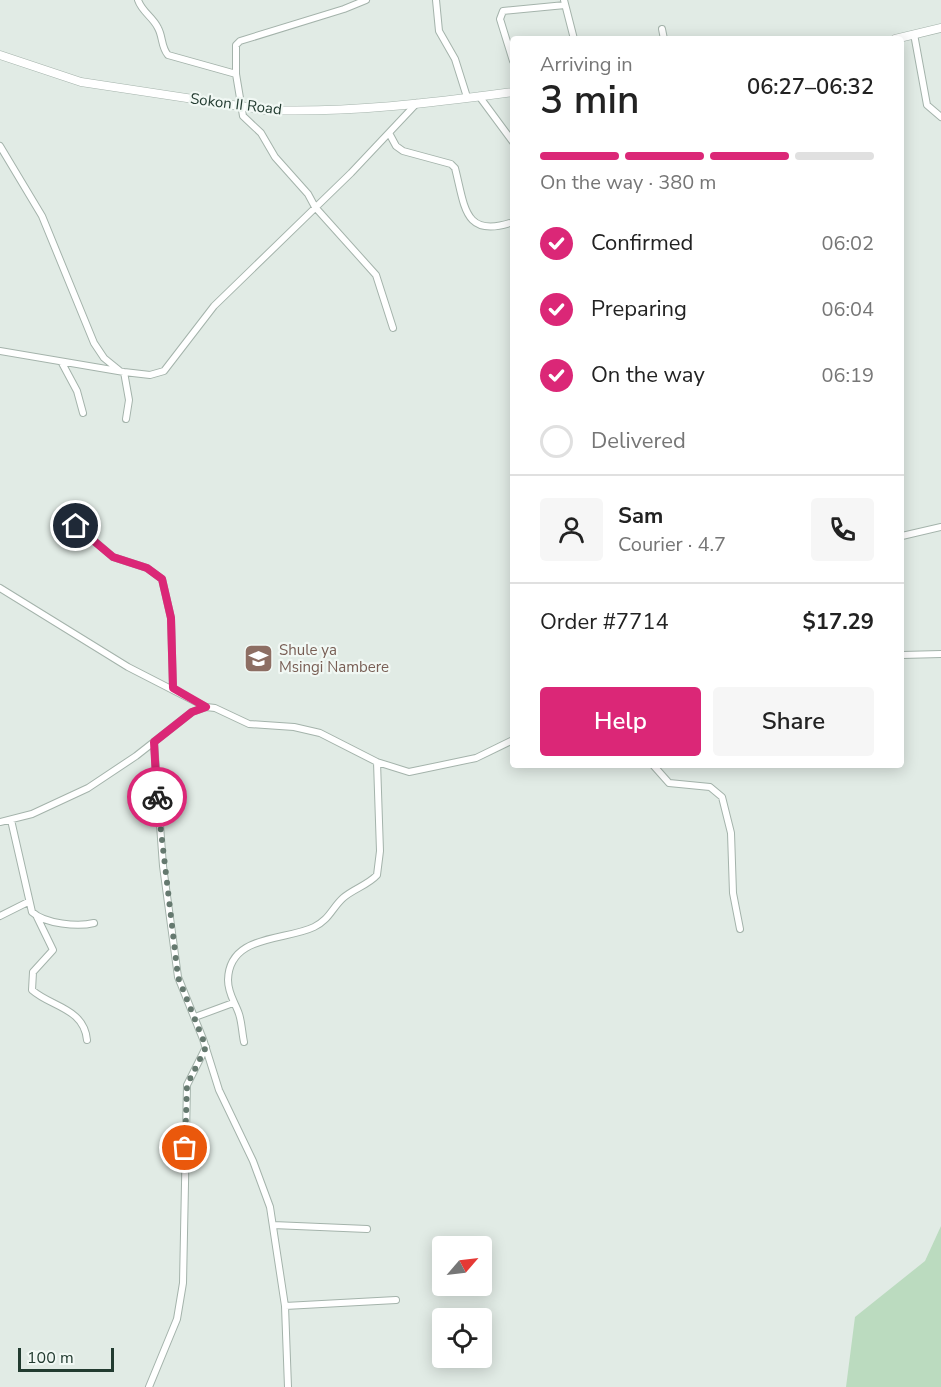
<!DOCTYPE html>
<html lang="en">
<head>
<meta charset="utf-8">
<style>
  body { margin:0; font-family:"Nunito Sans",sans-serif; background:#f6f6f6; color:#222; height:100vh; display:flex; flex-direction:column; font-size:22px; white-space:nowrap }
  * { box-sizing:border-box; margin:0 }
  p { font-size:20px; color:#767676 }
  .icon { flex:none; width:33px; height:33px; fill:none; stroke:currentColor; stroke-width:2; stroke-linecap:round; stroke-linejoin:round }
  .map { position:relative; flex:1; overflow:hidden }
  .panel { position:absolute; left:510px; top:36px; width:394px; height:732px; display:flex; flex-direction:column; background:#fff; border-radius:6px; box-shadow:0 3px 15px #0003 }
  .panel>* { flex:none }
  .needle { width:39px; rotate:62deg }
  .tools { position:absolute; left:432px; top:1236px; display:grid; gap:12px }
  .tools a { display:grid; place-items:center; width:60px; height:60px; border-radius:6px; background:#fff; box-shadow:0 3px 15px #0003; font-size:30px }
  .scale { position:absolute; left:18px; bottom:15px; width:96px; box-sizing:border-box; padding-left:6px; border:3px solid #223b30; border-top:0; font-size:16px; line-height:21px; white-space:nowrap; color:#223b30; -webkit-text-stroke:4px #f1f8f4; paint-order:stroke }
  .pin { position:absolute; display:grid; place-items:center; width:51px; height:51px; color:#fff; margin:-26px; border:3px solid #fff; border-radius:50%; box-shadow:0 2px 6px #0007 }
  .courier { position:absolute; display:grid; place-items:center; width:60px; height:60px; margin:-30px; border:4px solid #db2777; border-radius:50%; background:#fff; color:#222; box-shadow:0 2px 8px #0007 }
  .summary em { font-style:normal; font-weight:600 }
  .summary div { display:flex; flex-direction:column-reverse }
  .summary { display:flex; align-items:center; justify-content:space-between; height:102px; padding:0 30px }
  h1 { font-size:39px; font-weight:600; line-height:45px }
  .bar { display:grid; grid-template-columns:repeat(4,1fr); gap:9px 6px; align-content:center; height:72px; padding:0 30px }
  .bar i { height:8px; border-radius:4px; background:#e0e0e0 }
  .bar .active { background:#db2777 }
  .bar p { grid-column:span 4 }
  .line { display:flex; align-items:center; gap:15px; padding:0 30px; border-top:2px solid #e0e0e0 }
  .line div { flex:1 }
  .round { display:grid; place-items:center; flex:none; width:63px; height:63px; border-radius:6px; background:#f6f6f6 }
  ol { padding:0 30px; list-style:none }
  li { display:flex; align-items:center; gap:18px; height:66px }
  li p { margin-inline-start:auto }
  li .icon { padding:6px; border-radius:50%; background:#db2777; color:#fff; stroke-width:4 }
  li:last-child { color:#767676 }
  li i { width:33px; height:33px; border:3px solid #e0e0e0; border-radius:50% }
  .primary-button { display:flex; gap:12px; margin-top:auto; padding:12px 30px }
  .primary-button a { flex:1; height:69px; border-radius:6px; background:#db2777; color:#fff; font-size:24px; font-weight:600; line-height:69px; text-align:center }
  .primary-button a+a { background:#f6f6f6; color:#222 }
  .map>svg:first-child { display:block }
  .green { fill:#bbdbbf }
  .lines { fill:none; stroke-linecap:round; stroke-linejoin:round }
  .minor-casing { stroke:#a4b3ab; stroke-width:8 }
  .tertiary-casing { stroke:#a4b3ab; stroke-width:9 }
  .minor { stroke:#fff; stroke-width:6 }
  .tertiary { stroke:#fff; stroke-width:8 }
  .done { stroke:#65796f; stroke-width:6; stroke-dasharray:0 10.8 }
  .route { stroke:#db2777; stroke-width:8 }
  .labels { text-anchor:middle; stroke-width:4.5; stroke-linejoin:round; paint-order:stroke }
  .street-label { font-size:15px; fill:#223b30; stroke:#f1f8f4 }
  .education-label { font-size:15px; fill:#785e54; stroke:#f1f8f4; text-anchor:start }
</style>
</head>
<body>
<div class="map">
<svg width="941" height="1387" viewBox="0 0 941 1387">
  <rect width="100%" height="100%" fill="#e1ebe5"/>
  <!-- green -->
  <path class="green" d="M941,1226v161h-95l9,-70 70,-56z"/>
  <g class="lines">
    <defs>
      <path id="minor" d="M138,0c4,12 15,17 20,28 5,9 3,19 10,27l68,19
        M366,0l-22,9 -104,32 -4,4v29l7,42 18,17 14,24 33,37 7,13 61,68 17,53
        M436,0l3,31 16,28 12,38
        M564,0l10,39
        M662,29l2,10
        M914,34l13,71 14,12
        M513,61l-13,-42 3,-8 62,-6
        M479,96l34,46
        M389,133l7,13 7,5 48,13 4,4c10,39 9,71 58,54
        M0,146l42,70 52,127 10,15 16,13
        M0,351l124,21 26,3 14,-4 50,-65 137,-133 66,-70
        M62,363l15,28 6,22
        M124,372l5,28 -3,19
        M77,526l36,31 34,11 15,11 9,39 2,71
        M902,536l39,-9
        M0,588l128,79 78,40
        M902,655l39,-1
        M154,742l9,124 15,111 25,62 16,51 34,71 17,46 15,99 3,81
        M653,765l16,18 41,4 12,10 9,36 2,60 7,36
        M11,820l21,92c13,12 46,15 62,11
        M0,822l32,-8 56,-26 48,-32 56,-44 14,-5 9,1 34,16 45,3 26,6 57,29 32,10 67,-14 37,-18
        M0,916l28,-14
        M37,917l16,33 -20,22 -1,18c19,17 52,18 55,50
        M195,1017l38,-14
        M244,1042c-2,-9 -2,-19 -5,-28 -4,-12 -11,-20 -11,-34 1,-46 57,-39 86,-53 15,-7 18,-19 29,-29 10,-9 25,-13 34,-23l3,-24 -3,-89
        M273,1225l94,4
        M285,1306l111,-6
        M149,1387l28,-68 6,-36 4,-198 19,-38"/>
      <path id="tertiary" d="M895,39l46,-11
        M0,55l81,27 185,28c82,3 166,-7 247,-18"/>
    </defs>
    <!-- minor casing -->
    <use href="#minor" class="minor-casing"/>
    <!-- tertiary casing -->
    <use href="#tertiary" class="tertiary-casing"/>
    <!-- minor -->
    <use href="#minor" class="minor"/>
    <!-- tertiary -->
    <use href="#tertiary" class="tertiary"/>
  </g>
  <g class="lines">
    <!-- done -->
    <path class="done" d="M157,797l21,180 28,70 -19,38 -2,63"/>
    <!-- route -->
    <path class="route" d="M76,526l37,31 34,11 15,11 9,39 2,70 33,19 -14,5 -38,30 3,55"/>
  </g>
  <!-- icons -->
  <defs>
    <symbol id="school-square" viewBox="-11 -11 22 22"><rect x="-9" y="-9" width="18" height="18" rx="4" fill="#8d6e63" stroke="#f1f8f4"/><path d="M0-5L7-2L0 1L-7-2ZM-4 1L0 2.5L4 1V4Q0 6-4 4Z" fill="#fff"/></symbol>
  </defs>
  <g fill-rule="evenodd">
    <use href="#school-square" x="242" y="642" width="33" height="33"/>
  </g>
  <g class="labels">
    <!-- street labels -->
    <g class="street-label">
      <text transform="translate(236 104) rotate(7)" y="5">Sokon II Road</text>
    </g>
    <!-- education labels -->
    <g class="education-label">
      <text x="279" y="655">Shule ya<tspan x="279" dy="17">Msingi Nambere</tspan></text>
    </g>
  </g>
</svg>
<div class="tools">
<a><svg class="needle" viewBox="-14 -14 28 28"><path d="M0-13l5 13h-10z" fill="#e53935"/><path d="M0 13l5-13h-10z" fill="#767676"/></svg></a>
<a><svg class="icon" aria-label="locate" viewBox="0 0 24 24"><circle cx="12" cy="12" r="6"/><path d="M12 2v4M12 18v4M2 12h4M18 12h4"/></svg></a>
</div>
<div class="scale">100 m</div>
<div class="pin" style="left:185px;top:1148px;background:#ea580c"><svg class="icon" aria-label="bag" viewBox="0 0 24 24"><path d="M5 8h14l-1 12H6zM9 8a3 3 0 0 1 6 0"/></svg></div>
<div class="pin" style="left:76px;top:526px;background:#1f2937"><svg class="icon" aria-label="home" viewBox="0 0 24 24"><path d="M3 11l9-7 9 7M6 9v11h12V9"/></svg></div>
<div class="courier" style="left:157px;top:797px"><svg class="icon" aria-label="bike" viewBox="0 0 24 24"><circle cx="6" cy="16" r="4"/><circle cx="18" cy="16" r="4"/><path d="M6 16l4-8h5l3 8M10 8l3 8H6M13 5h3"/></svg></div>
<section class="panel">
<div class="summary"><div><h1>3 min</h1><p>Arriving in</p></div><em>06:27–06:32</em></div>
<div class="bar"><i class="active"></i><i class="active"></i><i class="active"></i><i></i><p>On the way · 380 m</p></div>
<ol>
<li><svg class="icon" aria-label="check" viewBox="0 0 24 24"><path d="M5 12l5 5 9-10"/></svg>Confirmed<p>06:02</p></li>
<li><svg class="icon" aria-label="check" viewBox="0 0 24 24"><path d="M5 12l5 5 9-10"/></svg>Preparing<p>06:04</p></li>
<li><svg class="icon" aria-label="check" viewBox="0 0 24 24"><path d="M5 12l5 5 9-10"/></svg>On the way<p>06:19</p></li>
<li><i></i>Delivered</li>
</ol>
<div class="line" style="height:108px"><a class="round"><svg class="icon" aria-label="person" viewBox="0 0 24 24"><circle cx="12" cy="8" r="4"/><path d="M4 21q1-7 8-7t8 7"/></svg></a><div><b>Sam</b><p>Courier · 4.7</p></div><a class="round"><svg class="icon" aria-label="phone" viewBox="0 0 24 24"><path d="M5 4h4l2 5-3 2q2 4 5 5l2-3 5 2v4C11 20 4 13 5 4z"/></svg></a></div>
<div class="line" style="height:78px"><div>Order #7714</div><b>$17.29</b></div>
<div class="primary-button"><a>Help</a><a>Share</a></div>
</section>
</div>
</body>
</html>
